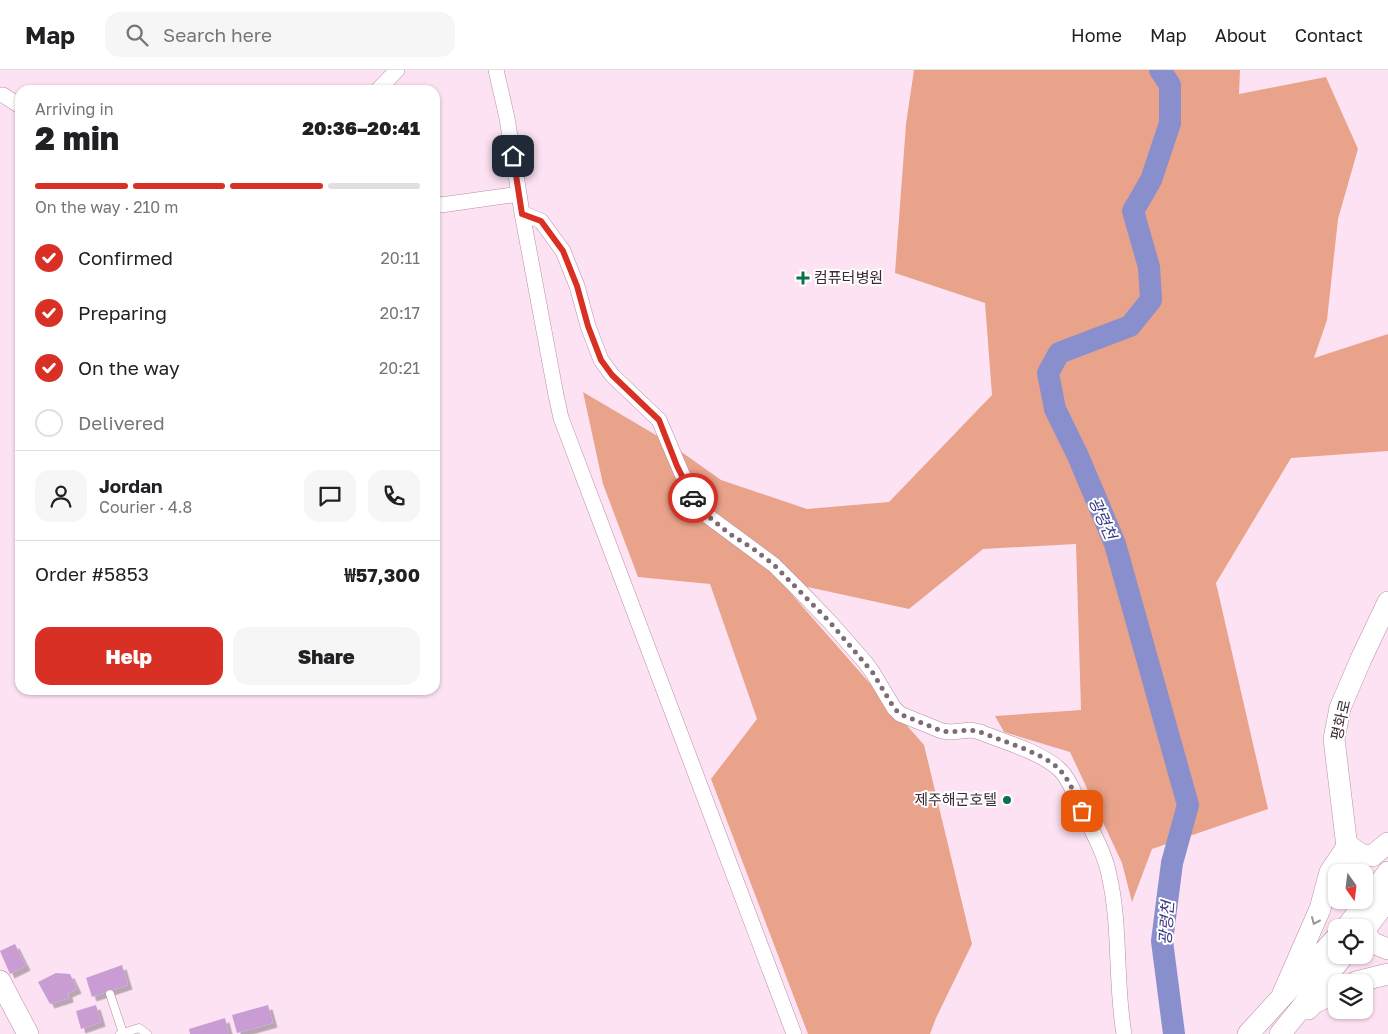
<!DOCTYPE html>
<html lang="en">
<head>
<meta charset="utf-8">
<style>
  body { margin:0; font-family:"Golos Text","Noto Sans KR",sans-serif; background:#f6f6f6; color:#202124; height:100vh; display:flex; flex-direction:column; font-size:19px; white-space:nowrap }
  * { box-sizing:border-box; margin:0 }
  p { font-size:16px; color:#757577 }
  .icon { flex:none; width:28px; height:28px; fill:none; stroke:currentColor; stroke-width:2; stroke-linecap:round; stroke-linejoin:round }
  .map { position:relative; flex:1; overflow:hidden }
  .details { position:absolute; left:15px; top:15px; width:425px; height:610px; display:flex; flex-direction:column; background:#fff; border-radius:15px; box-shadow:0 1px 4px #0004 }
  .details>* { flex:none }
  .needle { width:32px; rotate:166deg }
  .fabs { position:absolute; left:1328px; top:794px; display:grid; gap:10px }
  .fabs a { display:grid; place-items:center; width:45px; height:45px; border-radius:10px; background:#fff; box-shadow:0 1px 4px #0004; font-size:25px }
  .pin { position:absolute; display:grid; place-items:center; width:42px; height:42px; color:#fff; margin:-21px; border-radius:10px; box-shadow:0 2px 8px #0006 }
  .courier { position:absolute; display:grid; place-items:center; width:50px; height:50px; margin:-25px; border:4px solid #d93025; border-radius:50%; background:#fff; color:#222; box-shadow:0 1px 6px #0007 }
  .head em { font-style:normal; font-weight:800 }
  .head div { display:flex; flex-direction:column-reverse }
  .head { display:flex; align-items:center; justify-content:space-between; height:85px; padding:0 20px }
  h1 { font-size:32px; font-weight:800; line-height:38px }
  .bar { display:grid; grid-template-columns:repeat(4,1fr); gap:8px 5px; align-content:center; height:60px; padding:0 20px }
  .bar i { height:6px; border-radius:4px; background:#e0e0e0 }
  .bar .on { background:#d93025 }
  .bar p { grid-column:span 4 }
  .line { display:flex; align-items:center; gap:12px; padding:0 20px; border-top:1px solid #e0e0e0 }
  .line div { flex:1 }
  .round { display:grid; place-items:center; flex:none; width:52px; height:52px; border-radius:15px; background:#f6f6f6 }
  ol { padding:0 20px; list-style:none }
  li { display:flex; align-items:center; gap:15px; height:55px }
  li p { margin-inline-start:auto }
  li .icon { padding:5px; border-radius:50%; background:#d93025; color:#fff; stroke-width:4 }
  li:last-child { color:#757577 }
  li i { width:28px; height:28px; border:2px solid #e0e0e0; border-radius:50% }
  .action { display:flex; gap:10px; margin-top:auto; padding:10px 20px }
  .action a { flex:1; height:58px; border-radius:15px; background:#d93025; color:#fff; font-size:20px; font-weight:800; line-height:58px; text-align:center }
  .action a+a { background:#f6f6f6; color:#202124 }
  header { display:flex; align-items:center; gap:30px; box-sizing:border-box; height:70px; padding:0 25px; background:#fff; border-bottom:1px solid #e0e0e0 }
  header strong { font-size:24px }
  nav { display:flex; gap:28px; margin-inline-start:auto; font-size:18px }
  .search { width:350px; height:45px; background:#f6f6f6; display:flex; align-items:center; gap:12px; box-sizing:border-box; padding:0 18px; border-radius:15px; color:#757577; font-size:19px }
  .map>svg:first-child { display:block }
  .forest { fill:#eaa38b }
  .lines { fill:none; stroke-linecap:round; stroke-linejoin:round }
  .river { stroke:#898fcc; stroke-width:22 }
  .building { fill:#c99dd4; filter:url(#shadow) }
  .lane-casing { stroke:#b68da7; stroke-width:9 }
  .street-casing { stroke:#b68da7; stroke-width:16 }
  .secondary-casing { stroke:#b68da7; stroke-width:22 }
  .lane { stroke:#fff; stroke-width:8 }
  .street { stroke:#fff; stroke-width:15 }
  .secondary { stroke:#fff; stroke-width:21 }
  .oneway { stroke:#9d949a }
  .done { stroke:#7f6a78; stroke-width:5; stroke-dasharray:0 9 }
  .route { stroke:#d93025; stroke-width:6 }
  .poi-dot { fill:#0a7249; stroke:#fff; stroke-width:2 }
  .labels { text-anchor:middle; stroke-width:4; stroke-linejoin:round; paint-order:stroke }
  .poi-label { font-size:15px; fill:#3b2a35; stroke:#fff; text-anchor:start }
  .street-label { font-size:15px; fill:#3b2a35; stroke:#fff }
  .water-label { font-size:16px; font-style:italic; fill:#373680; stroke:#fff }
</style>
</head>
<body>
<header>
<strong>Map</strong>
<div class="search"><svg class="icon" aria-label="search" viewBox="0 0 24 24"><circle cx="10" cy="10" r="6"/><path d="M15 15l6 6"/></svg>Search here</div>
<nav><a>Home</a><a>Map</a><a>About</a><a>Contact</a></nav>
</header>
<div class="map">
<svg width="1388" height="964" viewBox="0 0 1388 964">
  <defs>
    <filter id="shadow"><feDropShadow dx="4.5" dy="4.5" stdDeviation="0" flood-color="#0004"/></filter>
  </defs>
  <rect width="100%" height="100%" fill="#fde2f3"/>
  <!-- forest -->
  <path class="forest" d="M914,0h326l-1,24 87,-17 32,72 -20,70 -11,101 -13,38 74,-24v117l-97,7 -75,125 52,226 -116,40 -20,53 -10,-39 -52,-111 -66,-20 -9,-16 86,-6 -5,-166 -93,5 -74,60 -129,-28 144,164 48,199 -36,74 -6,16h-122l-97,-255 46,-60 -47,-135 -72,-7 -35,-93 -20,-92 83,49 55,39 86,29 82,-7 103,-107 -7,-92 -90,-30 11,-149z"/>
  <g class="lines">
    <!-- river -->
    <path class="river" d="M1160,0l10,15v38l-19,57 -18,31 16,56 2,33 -21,26 -71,27 -11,20 7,36 23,47 37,88 73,261 -16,58 -10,78 12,93"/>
  </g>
  <!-- building -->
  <path class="building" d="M15,874l11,22 -16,8 -10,-23z
    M122,895l6,20 -36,12 -6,-19z
    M56,903l14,1 7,15 -9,4 1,5 -19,6 -12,-22z
    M96,935l5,17 -20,7 -5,-18z
    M268,935l5,18 -36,10 -5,-18z
    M225,948l4,16h-39l-1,-5z"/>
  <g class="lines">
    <defs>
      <path id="lane" d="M110,924l13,39
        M120,964l19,-6 8,6"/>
      <path id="street" d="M496,0l11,48 15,95 34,182 5,23 233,616
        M378,20l19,-20
        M0,25h3l17,11
        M435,133l6,2 78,-11
        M522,143l19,8 22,30 14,35 11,40 13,34 11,15 47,45 32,75 18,22 65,48 25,25 30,31 36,41 8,11 21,35 6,6 42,17 9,1 20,-2 9,2c24,10 59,19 79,37 11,10 17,29 24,43 9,20 22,41 26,63 12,51 6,107 15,159"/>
      <path id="secondary" d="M1348,775l12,9 12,2 16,-13
        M1350,802l-16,-133 6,-31 21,-49 27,-57
        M1346,858l42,-56
        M1364,861l24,-32
        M1364,863l9,10 15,6
        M0,911l28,53
        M1356,912l32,-8
        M1281,928l39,-89 10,-37 18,-27
        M1308,939l6,-6 22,-11
        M1248,964l88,-96
        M1280,964l64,-79"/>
    </defs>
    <!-- lane casing -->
    <use href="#lane" class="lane-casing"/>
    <!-- street casing -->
    <use href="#street" class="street-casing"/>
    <!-- secondary casing -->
    <use href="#secondary" class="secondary-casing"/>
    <!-- lane -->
    <use href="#lane" class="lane"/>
    <!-- street -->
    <use href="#street" class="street"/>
    <!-- secondary -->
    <use href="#secondary" class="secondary"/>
  </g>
  <!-- one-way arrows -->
  <defs><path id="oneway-chevron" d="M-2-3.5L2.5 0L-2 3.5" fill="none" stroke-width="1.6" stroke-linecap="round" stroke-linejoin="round" transform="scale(1.25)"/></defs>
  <use class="oneway" href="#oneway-chevron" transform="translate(1315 851) rotate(114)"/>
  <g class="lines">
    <!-- done -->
    <path class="done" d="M693,428l16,19 21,17 25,16 19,15 55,56 44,52 21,35 6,6 42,17 8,1 20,-2 10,2c22,9 64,21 80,38 10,11 16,27 22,41"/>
    <!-- route -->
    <path class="route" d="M513,86l9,58 19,7 22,30 14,35 11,40 13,34 11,15 47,45 18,46 16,32"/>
  </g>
  <!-- markers -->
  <g class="poi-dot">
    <path d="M800.5 200.5h5v5h5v5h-5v5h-5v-5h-5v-5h5z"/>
    <circle cx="1007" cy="730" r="5"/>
  </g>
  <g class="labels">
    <!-- poi labels -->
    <g class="poi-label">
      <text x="814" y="213">컴퓨터병원</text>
      <text x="997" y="735" text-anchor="end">제주해군호텔</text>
    </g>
    <!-- street labels -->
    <g class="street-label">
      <text transform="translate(1341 650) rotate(-77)" y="5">평화로</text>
    </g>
    <!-- water labels -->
    <g class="water-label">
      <text transform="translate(1103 448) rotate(66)" y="6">광령천</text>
      <text transform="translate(1166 853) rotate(-86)" y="6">광령천</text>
    </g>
  </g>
</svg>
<div class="fabs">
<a><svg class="needle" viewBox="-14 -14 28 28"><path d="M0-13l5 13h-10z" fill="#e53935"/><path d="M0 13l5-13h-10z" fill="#757577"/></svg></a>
<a><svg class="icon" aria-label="locate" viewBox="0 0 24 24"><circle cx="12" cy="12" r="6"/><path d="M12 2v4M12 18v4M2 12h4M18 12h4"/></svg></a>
<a><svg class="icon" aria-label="layers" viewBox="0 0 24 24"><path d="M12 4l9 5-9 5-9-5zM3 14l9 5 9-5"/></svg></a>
</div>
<div class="pin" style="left:1082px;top:741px;background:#ea580c"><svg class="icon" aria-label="bag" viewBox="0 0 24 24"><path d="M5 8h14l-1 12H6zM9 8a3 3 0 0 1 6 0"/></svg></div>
<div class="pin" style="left:513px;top:86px;background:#1f2937"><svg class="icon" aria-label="home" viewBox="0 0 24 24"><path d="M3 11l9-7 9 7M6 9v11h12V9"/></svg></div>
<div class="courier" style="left:693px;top:428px"><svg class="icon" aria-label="car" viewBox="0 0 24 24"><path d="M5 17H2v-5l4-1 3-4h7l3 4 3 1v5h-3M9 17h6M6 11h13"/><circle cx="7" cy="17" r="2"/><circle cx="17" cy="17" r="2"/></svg></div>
<section class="details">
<div class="head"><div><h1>2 min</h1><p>Arriving in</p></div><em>20:36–20:41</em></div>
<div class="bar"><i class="on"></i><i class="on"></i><i class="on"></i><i></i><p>On the way · 210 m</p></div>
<ol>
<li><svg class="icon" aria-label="check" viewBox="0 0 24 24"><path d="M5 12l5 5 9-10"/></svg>Confirmed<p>20:11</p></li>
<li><svg class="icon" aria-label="check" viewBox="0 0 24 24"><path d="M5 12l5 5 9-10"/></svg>Preparing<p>20:17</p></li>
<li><svg class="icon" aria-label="check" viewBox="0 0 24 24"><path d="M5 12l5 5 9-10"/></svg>On the way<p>20:21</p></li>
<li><i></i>Delivered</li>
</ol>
<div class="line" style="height:90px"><a class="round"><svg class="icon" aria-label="person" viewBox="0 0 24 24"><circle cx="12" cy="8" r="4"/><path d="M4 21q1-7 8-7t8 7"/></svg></a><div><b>Jordan</b><p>Courier · 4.8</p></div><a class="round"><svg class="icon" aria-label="chat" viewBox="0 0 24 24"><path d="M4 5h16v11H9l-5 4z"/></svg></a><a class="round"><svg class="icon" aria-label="phone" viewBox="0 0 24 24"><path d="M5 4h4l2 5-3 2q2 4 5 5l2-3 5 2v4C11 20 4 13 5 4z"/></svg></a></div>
<div class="line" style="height:65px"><div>Order #5853</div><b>₩57,300</b></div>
<div class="action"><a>Help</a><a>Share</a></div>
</section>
</div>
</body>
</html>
